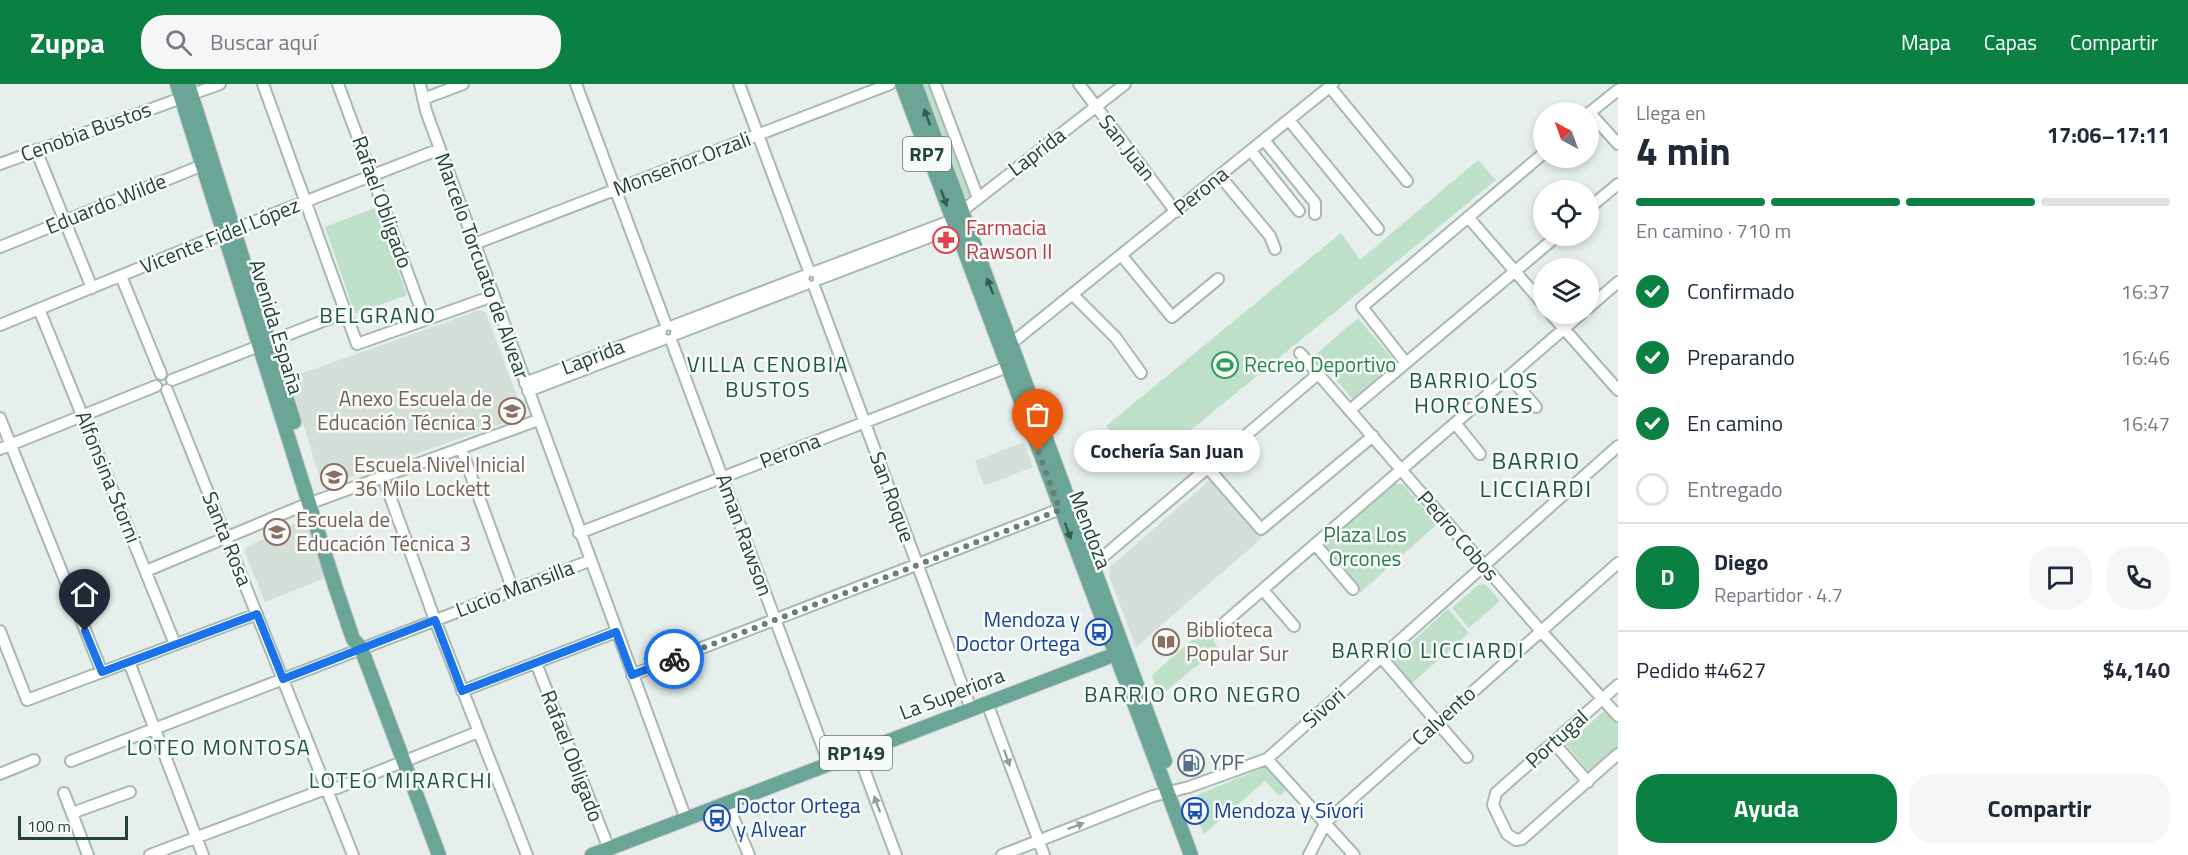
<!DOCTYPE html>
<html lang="es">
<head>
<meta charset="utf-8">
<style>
  body { margin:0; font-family:"Titillium Web",sans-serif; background:#f6f6f7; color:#1f2937; height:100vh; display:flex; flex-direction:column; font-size:22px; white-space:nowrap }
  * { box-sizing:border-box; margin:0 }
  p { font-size:20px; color:#747a83 }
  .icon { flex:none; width:33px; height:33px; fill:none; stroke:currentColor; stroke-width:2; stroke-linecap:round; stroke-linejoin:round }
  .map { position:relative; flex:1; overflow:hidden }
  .drawer { display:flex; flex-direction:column; background:#fff; width:570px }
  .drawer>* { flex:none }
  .needle { width:39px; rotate:319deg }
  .controls { position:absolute; left:1533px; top:18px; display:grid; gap:12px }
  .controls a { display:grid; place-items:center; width:66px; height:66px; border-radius:50%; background:#fff; box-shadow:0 3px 9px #0003; font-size:30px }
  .scale { position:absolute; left:18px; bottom:15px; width:110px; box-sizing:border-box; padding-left:6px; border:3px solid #24423a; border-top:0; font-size:16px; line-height:21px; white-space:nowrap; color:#24423a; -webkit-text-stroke:4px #f7fbf9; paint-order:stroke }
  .pin { position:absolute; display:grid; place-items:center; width:51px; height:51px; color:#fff; margin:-62px -26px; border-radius:50% 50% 50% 0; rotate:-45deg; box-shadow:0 0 6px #0007 }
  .pin .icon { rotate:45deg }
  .courier { position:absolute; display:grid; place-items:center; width:60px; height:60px; margin:-30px; border:4px solid #1a73e8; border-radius:50%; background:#fff; color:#222; box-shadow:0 2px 8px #0007 }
  .bubble { position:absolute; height:42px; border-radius:21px; background:#fff; box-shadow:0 3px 9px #0003; font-size:20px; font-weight:700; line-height:42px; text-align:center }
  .summary em { font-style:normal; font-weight:700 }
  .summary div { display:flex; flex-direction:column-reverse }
  .summary { display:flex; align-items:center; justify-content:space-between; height:102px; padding:0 18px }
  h1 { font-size:39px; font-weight:700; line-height:45px }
  .bar { display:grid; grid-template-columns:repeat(4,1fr); gap:9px 6px; align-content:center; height:72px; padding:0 18px }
  .bar i { height:8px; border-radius:4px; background:#e0e1e3 }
  .bar .active { background:#0b8043 }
  .bar p { grid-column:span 4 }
  .line { display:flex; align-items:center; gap:15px; padding:0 18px; border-top:2px solid #e0e1e3 }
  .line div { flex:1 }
  .round { display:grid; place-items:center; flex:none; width:63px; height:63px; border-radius:24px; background:#f6f6f7 }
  ol { padding:0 18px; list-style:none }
  li { display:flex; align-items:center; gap:18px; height:66px }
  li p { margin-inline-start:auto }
  li .icon { padding:6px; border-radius:50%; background:#0b8043; color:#fff; stroke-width:4 }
  li:last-child { color:#747a83 }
  li i { width:33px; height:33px; border:3px solid #e0e1e3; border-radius:50% }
  .action { display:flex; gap:12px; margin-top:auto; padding:12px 18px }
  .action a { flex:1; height:69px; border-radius:24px; background:#0b8043; color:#fff; font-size:24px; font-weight:700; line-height:69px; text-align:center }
  .action a+a { background:#f6f6f7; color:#1f2937 }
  header { display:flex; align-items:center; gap:36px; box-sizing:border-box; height:84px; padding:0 30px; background:#0b8043; color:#fff }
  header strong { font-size:28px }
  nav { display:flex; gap:33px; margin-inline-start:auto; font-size:21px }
  .search { width:420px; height:54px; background:#f6f6f7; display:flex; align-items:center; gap:15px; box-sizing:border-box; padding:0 21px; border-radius:24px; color:#747a83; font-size:22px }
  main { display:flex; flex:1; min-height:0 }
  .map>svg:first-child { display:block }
  .built { fill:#d4dfda }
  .green { fill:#bfe0c8 }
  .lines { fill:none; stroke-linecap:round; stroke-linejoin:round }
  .minor-casing { stroke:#a8b8b2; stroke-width:14 }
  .major-casing { stroke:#c2cac8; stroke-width:16 }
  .minor { stroke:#fff; stroke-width:10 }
  .major { stroke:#6aa596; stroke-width:14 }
  .oneway { fill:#365b51 }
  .oneway2 { fill:#92a09c }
  .done { stroke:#687f78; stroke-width:6; stroke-dasharray:0 10.8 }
  .route { stroke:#1a73e8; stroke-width:8 }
  .labels { text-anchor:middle; stroke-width:5; stroke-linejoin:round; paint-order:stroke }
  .shield { fill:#f7fbf9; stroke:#637a73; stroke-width:1.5 }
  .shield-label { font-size:20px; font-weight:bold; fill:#24423a }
  .street-label { font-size:21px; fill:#24423a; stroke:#f7fbf9 }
  .health-label { font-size:21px; fill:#be3a42; stroke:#f7fbf9; text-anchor:start }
  .leisure-label { font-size:21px; fill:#27864d; stroke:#f7fbf9; text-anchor:start }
  .education-label { font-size:21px; fill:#785e54; stroke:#f7fbf9; text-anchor:start }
  .park-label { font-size:21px; fill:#2d7a4b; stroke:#f7fbf9 }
  .transit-label { font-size:21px; fill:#164399; stroke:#f7fbf9; text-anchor:start }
  .service-label { font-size:21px; fill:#4e5e75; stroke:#f7fbf9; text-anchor:start }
  .neighbourhood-label { font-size:22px; letter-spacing:1.5px; fill:#1f5548; stroke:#f7fbf9 }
  .quarter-label { font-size:24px; letter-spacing:1.5px; fill:#1f5548; stroke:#f7fbf9 }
</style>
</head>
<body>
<header>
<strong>Zuppa</strong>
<div class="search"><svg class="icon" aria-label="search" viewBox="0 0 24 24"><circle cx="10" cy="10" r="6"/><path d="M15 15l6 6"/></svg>Buscar aquí</div>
<nav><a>Mapa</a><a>Capas</a><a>Compartir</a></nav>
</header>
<main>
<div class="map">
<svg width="1618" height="771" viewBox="0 0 1618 771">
  <rect width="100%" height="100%" fill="#e6efeb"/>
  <!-- built -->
  <path class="built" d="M480,226l6,3 36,97 -4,8 -190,67 -7,-3 -32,-104z
    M1024,358l9,25 -49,19 -9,-25z
    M1211,395l51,59 -126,109 -27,-71 1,-9z
    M296,439l8,1 5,5 16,49 -60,24 -20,-49 1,-6z"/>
  <!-- green -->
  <path class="green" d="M921,0h10l39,113h-7z
    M1478,76l18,20 -355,291 -35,-45 235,-193 19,27z
    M375,124l32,87 -52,19 -30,-87z
    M1358,234l39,46 -43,37 -39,-46z
    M1391,400h12l34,40 -76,68 -35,-42v-10z
    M1485,500l15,17 -31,27 -17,-20 26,-23z
    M1448,525l21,24 -58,51 -17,-20v-6z
    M1208,542l10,12 -5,2 5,8 -59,49 -7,-22z
    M1605,626l13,13v27l-27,24 -25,-29z
    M1268,682l20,23 -9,7 -14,-15 -61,53 -13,-29 8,-11z"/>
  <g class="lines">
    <defs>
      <path id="minor" d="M263,0l94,260 136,-48
        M338,0l87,236
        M420,0l6,27 260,708
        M576,0l90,241
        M739,0l70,187
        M935,0l43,114
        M1079,0l97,128
        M1330,3l77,94
        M423,15l40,-15
        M1590,29l28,31
        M1588,30l30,-24
        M1289,36l89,109
        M1264,56l51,63v11
        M36,66l56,138
        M1251,67l48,60
        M0,80l220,-80
        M1220,92l50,60 5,13
        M1588,125l30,-25
        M1468,133l76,88
        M474,160l416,-160
        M0,163l208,-84
        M1122,172l50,61 46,-38
        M815,188l130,-49 8,1
        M121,192l40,98
        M819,195l129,-49 14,-19 163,-127
        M814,202l157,423
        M1072,210l44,44 25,35
        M1588,224l30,-26
        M39,225l136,335
        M1551,230l67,76
        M0,241l240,-98 200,-78
        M673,242l131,-50
        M676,250l130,-50
        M671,256l158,424
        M1008,265l5,-7 320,-258
        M1300,269l240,277 78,86
        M1406,279l-44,-56 182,-154
        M1509,292l27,31
        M172,296l174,-68
        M525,299l136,-52
        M167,306l186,465
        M528,307l136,-52
        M1350,326l207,-174
        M0,334l102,254
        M1455,339l25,31
        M461,364l52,142
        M0,365l156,-63
        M1187,365l18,22
        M1208,384l53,61 112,-93
        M383,393l52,143 92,235
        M579,449l436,-169
        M1315,460l38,45
        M146,487l151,-63 241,-88
        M1092,489l12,-17 214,-182
        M1263,506l31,36
        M1216,546l365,-316
        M0,547l27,69 230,-86
        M1381,573l86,100
        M129,578l74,193
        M536,579l73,186
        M632,591l436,-169
        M1618,601l-122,108 -3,12 14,29 9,6 6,-1 96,-85
        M462,607l154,-59
        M987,619l57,152
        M1554,659l34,39
        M858,669l38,102
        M1267,675l87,96
        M71,677l518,-200
        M0,690l34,-14
        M64,709l24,62
        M727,719l22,52
        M72,729l58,-21
        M150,771l170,-64 17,-3 141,-56
        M1002,771l151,-59 36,-9 78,-28 351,-313
        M1309,771l17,-33 292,-259"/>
      <path id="major" d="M177,0l158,502 18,53 8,9 78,207
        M188,0l106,338
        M902,0l289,771
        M915,0l250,677
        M592,771l529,-203"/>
    </defs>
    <!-- minor casing -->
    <use href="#minor" class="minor-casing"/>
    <!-- major casing -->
    <use href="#major" class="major-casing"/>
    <!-- minor -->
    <use href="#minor" class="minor"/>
    <!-- major -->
    <use href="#major" class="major"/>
  </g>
  <!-- one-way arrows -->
  <defs><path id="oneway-solid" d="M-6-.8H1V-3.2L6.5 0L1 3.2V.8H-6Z" transform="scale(1.5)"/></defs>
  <g class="oneway">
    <use href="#oneway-solid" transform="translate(927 33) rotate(-110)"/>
    <use href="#oneway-solid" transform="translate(944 114) rotate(70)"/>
    <use href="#oneway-solid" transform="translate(990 202) rotate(-111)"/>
    <use href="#oneway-solid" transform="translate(1068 447) rotate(70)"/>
  </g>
  <g class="oneway2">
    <use href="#oneway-solid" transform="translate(1007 674) rotate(70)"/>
    <use href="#oneway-solid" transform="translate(877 720) rotate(-110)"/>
    <use href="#oneway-solid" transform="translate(1076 742) rotate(-21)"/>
  </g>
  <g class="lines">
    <!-- done -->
    <path class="done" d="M674,575l386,-149 -22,-59"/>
    <!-- route -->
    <path class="route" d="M85,547l17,41 155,-58 26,65 152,-59 27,71 154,-59 16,43 42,-16"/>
  </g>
  <!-- icons -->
  <defs>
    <symbol id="pharmacy-ring" viewBox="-11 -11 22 22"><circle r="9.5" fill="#f7fbf9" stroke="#e0444e" stroke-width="1.5"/><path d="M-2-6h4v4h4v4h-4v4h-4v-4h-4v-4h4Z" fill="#e0444e"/></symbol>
    <symbol id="stadium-ring" viewBox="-11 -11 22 22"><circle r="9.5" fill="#f7fbf9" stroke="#2e9e5b" stroke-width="1.5"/><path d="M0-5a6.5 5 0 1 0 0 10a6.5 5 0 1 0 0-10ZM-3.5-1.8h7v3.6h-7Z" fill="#2e9e5b"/></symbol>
    <symbol id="school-ring" viewBox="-11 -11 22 22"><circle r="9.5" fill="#f7fbf9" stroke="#8d6e63" stroke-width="1.5"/><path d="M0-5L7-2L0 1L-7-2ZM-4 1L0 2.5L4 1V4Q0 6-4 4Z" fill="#8d6e63"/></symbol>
    <symbol id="bus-ring" viewBox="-11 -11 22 22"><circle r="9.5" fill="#f7fbf9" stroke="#1a4fb4" stroke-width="1.5"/><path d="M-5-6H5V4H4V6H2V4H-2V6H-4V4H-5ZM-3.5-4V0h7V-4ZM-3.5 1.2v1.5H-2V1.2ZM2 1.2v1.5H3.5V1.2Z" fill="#1a4fb4"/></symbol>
    <symbol id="library-ring" viewBox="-11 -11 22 22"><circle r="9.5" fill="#f7fbf9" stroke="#8d6e63" stroke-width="1.5"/><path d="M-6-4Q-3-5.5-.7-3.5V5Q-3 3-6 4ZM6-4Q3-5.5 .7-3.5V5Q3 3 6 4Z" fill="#8d6e63"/></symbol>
    <symbol id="fuel-ring" viewBox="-11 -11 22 22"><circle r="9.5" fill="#f7fbf9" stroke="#5c6f8a" stroke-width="1.5"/><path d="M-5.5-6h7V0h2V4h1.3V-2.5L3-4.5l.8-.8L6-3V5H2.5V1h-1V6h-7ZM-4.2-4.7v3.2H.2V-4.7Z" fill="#5c6f8a"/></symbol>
  </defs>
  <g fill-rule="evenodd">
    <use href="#pharmacy-ring" x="931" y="141" width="30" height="30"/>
    <use href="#stadium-ring" x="1210" y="266" width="30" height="30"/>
    <use href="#school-ring" x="497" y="312" width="30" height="30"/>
    <use href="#school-ring" x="319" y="378" width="30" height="30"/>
    <use href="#school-ring" x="262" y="433" width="30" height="30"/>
    <use href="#bus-ring" x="1084" y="533" width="30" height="30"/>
    <use href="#library-ring" x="1151" y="543" width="30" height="30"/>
    <use href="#fuel-ring" x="1176" y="664" width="30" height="30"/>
    <use href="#bus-ring" x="1180" y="712" width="30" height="30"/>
    <use href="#bus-ring" x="702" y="719" width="30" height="30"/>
  </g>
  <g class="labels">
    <!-- shield labels -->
    <g class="shield">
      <rect x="903" y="53" width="48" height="34" rx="4.5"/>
      <rect x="820" y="652" width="72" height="34" rx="4.5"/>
    </g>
    <g class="shield-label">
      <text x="927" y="77">RP7</text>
      <text x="856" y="676">RP149</text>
    </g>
    <!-- street labels -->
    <g class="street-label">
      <text transform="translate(86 48) rotate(-20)" y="7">Cenobia Bustos</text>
      <text transform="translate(1127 64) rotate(52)" y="7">San Juan</text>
      <text transform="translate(1037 68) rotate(-37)" y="7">Laprida</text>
      <text transform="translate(682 80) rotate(-21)" y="7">Monseñor Orzali</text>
      <text transform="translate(1201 107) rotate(-39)" y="7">Perona</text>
      <text transform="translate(382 118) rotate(70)" y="7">Rafael Obligado</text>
      <text transform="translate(106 120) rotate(-22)" y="7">Eduardo Wilde</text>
      <text transform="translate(220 152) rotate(-22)" y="7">Vicente Fidel López</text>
      <text transform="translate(482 182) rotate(70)" y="7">Marcelo Torcuato de Alvear</text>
      <text transform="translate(276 243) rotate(73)" y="7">Avenida España</text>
      <text transform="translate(593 273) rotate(-21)" y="7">Laprida</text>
      <text transform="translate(790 367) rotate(-21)" y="7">Perona</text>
      <text transform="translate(108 393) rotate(68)" y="7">Alfonsina Storni</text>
      <text transform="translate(892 413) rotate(70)" y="7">San Roque</text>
      <text transform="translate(1090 446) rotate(69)" y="7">Mendoza</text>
      <text transform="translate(744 451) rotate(70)" y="7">Aman Rawson</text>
      <text transform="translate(1458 452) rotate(49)" y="7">Pedro Cobos</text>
      <text transform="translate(227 455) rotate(68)" y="7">Santa Rosa</text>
      <text transform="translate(515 505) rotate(-21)" y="7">Lucio Mansilla</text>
      <text transform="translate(952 610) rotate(-21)" y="7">La Superiora</text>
      <text transform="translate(1324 624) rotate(-42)" y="7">Sivori</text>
      <text transform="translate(1444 632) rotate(-42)" y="7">Calvento</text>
      <text transform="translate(1557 655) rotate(-42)" y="7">Portugal</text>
      <text transform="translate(572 672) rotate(69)" y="7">Rafael Obligado</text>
    </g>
    <!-- health labels -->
    <g class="health-label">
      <text x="966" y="151">Farmacia<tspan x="966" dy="24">Rawson II</tspan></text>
    </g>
    <!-- leisure labels -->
    <g class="leisure-label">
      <text x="1244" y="288">Recreo Deportivo</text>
    </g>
    <!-- education labels -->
    <g class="education-label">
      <text x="492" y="322" text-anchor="end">Anexo Escuela de<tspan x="492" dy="24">Educación Técnica 3</tspan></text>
      <text x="354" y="388">Escuela Nivel Inicial<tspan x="354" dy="24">36 Milo Lockett</tspan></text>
      <text x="296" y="443">Escuela de<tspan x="296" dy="24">Educación Técnica 3</tspan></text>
      <text x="1186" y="553">Biblioteca<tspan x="1186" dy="24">Popular Sur</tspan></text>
    </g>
    <!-- park labels -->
    <g class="park-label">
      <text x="1365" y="458">Plaza Los<tspan x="1365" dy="24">Orcones</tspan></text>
    </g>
    <!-- transit labels -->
    <g class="transit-label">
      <text x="1080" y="543" text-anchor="end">Mendoza y<tspan x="1080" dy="24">Doctor Ortega</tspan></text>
      <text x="736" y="729">Doctor Ortega<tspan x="736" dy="24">y Alvear</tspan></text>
      <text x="1214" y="734">Mendoza y Sívori</text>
    </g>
    <!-- service labels -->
    <g class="service-label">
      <text x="1210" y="686">YPF</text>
    </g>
    <!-- neighbourhood labels -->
    <g class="neighbourhood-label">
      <text x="378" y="239">BELGRANO</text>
      <text x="768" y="288">VILLA CENOBIA<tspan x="768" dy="25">BUSTOS</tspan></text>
      <text x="1474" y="304">BARRIO LOS<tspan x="1474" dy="25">HORCONES</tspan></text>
      <text x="1428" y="574">BARRIO LICCIARDI</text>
      <text x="1193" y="618">BARRIO ORO NEGRO</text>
      <text x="219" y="671">LOTEO MONTOSA</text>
      <text x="401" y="704">LOTEO MIRARCHI</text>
    </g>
    <!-- quarter labels -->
    <g class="quarter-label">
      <text x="1536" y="385">BARRIO<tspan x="1536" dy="28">LICCIARDI</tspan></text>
    </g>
  </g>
</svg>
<div class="controls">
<a><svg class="needle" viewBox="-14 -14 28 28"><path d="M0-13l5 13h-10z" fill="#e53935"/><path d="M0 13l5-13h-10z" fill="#747a83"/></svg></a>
<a><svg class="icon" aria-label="locate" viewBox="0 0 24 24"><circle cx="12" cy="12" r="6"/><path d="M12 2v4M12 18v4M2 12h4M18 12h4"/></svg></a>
<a><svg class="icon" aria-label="layers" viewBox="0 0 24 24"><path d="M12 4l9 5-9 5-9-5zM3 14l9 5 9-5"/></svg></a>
</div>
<div class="scale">100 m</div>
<div class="pin" style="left:1038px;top:367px;background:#ea580c"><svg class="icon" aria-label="bag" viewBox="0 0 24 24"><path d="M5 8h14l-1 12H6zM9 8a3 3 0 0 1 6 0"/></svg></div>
<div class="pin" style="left:85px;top:547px;background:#1f2937"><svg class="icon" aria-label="home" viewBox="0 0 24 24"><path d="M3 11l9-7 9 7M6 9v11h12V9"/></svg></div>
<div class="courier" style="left:674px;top:575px"><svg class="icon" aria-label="bike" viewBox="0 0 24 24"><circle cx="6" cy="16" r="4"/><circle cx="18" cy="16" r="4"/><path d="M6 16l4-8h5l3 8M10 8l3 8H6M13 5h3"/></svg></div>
<div class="bubble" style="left:1074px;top:346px;width:186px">Cochería San Juan</div>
</div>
<section class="drawer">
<div class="summary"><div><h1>4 min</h1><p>Llega en</p></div><em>17:06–17:11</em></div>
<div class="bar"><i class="active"></i><i class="active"></i><i class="active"></i><i></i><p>En camino · 710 m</p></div>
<ol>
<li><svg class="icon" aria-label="check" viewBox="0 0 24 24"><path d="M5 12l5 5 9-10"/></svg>Confirmado<p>16:37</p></li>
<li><svg class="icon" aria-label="check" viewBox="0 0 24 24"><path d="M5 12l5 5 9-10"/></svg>Preparando<p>16:46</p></li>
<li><svg class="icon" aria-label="check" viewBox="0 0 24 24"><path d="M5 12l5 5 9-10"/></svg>En camino<p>16:47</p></li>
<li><i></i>Entregado</li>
</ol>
<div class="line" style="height:108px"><b class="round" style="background:#0b8043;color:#fff">D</b><div><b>Diego</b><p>Repartidor · 4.7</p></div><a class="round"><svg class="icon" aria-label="chat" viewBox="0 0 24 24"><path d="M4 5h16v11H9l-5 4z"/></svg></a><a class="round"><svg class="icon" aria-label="phone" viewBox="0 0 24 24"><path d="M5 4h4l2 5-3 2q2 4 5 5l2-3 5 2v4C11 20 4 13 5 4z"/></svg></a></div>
<div class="line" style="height:78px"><div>Pedido #4627</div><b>$4,140</b></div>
<div class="action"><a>Ayuda</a><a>Compartir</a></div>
</section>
</main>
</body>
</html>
